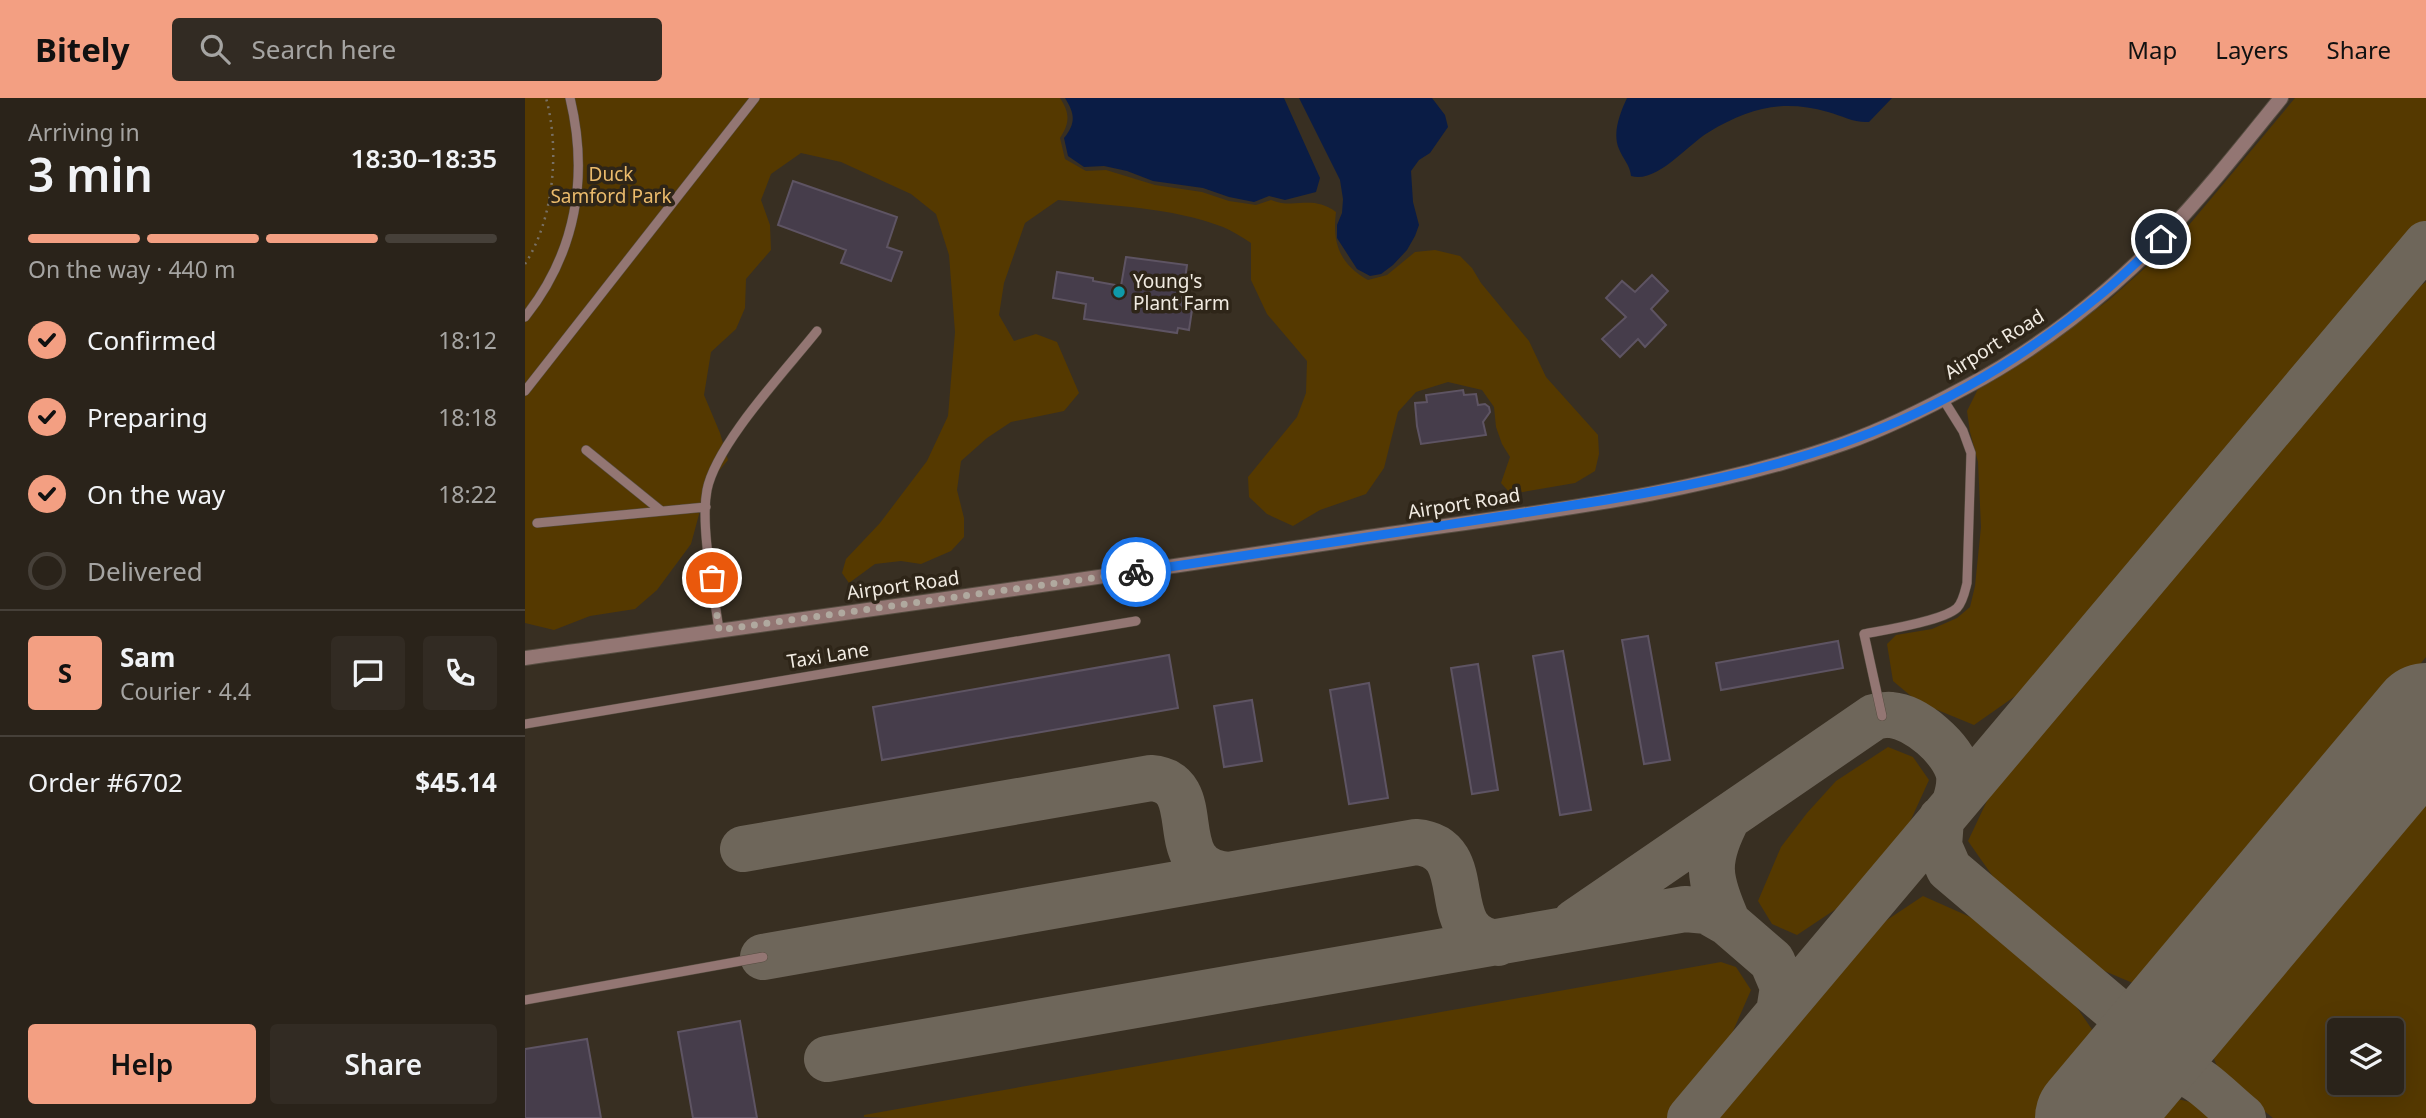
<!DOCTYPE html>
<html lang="en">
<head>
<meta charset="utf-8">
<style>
  body { margin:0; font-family:"Noto Sans",sans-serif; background:#322b23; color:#f1f3f6; height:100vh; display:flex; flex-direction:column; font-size:26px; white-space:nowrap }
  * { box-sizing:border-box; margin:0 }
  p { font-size:23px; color:#a5a4a2 }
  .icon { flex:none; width:38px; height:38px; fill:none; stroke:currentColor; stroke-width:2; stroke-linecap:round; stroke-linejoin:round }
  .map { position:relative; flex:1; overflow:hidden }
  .details { display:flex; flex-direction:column; background:#2a231a; width:525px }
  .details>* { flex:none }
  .tools { position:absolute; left:1802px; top:920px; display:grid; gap:14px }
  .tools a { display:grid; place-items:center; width:77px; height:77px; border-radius:7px; background:#2a231a; box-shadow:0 7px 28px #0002,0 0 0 2px #464039; font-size:35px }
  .pin { position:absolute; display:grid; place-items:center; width:60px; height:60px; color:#fff; margin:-30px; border:4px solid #fff; border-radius:50%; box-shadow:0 2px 7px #0007 }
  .courier { position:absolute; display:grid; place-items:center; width:70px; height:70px; margin:-35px; border:5px solid #1a73e8; border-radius:50%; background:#fff; color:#222; box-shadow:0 2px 9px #0007 }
  .summary em { font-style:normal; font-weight:600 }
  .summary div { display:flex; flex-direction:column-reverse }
  .summary { display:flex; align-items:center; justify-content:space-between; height:119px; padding:0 28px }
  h1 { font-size:46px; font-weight:600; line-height:52px }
  .bar { display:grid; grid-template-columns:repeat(4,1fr); gap:10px 7px; align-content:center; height:84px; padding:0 28px }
  .bar i { height:9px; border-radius:5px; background:#464039 }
  .bar .on { background:#f39f82 }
  .bar p { grid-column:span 4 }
  .line { display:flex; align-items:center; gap:18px; padding:0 28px; border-top:2px solid #464039 }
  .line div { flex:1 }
  .round { display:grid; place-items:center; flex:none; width:74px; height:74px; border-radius:7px; background:#322b23 }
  ol { padding:0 28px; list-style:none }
  li { display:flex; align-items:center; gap:21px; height:77px }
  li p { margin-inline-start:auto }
  li .icon { padding:7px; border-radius:50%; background:#f39f82; color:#111; stroke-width:4 }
  li:last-child { color:#a5a4a2 }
  li i { width:38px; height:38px; border:4px solid #464039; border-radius:50% }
  .cta { display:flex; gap:14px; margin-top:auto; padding:14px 28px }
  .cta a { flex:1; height:80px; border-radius:7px; background:#f39f82; color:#111; font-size:28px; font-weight:600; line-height:80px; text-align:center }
  .cta a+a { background:#322b23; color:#f1f3f6 }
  header { display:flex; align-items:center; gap:42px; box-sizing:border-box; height:98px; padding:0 35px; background:#f39f82; color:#111 }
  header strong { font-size:33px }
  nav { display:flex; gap:38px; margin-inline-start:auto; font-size:24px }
  .search { width:490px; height:63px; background:#322b23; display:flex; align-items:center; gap:18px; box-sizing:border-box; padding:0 24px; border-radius:7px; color:#a5a4a2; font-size:26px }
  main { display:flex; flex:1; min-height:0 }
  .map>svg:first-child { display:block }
  .green { fill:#553900; fill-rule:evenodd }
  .water { fill:#0a1c45 }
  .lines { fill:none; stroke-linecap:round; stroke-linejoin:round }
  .taxiway { stroke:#6e665a; stroke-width:46 }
  .runway { stroke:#6e665a; stroke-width:112 }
  .building { fill:#463d4b; stroke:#5e5463; stroke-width:2 }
  .service-casing { stroke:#564d41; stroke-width:10 }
  .minor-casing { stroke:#564d41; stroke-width:16 }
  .path { stroke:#787064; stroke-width:2.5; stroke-dasharray:2 5; stroke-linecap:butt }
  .service { stroke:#937673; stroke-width:9 }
  .minor { stroke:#937673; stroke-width:14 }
  .done { stroke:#b0a99f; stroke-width:7; stroke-dasharray:0 12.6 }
  .route { stroke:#1a73e8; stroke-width:9 }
  .culture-dot { fill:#0f9aa8; stroke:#2e2518; stroke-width:2.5 }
  .labels { text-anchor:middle; stroke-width:7; stroke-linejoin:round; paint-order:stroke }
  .park-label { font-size:19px; fill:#ebbb6c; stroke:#2e2518 }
  .poi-label { font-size:19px; fill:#f1ebe2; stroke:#2e2518; text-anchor:start }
  .street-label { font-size:19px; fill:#f1ebe2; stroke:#2e2518 }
</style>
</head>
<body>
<header>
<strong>Bitely</strong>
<div class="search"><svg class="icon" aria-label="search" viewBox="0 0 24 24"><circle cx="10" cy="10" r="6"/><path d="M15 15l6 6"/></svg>Search here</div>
<nav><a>Map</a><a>Layers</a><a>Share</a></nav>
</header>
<main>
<section class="details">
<div class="summary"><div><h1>3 min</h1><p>Arriving in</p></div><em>18:30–18:35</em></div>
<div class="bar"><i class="on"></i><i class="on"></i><i class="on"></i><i></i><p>On the way · 440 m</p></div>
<ol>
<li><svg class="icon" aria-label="check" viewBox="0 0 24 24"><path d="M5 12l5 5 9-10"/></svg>Confirmed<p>18:12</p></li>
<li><svg class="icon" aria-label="check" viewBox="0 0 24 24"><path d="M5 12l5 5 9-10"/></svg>Preparing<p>18:18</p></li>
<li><svg class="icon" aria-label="check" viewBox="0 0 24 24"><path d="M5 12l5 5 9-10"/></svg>On the way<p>18:22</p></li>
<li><i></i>Delivered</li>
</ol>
<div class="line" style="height:126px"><b class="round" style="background:#f39f82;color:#111">S</b><div><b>Sam</b><p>Courier · 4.4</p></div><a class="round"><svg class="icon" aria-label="chat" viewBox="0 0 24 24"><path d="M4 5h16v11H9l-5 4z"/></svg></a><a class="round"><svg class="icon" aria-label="phone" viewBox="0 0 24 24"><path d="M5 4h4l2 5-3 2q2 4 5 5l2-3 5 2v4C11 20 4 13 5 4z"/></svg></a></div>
<div class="line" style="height:91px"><div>Order #6702</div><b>$45.14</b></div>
<div class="cta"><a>Help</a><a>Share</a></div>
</section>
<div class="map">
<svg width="1901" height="1020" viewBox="0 0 1901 1020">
  <rect width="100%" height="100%" fill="#382f22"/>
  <!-- green -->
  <path class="green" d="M0,0h535c10,15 10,25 0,40l5,21 21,12 20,-1 49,15 47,7 27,9 27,4 15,-5c25,10 40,-6 65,12 -4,32 4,52 32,68l19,-5 28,-23 20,-2 25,6 12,12 9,15 48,58 17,36 52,58 1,19 -4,17 -20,12 -64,11 -10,-11 9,-26 -8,-13 -6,-17 -2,-20 -12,-17 -34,-8 -32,10 -18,20 -14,56 -18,26 -46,16 -27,16 -26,-12 -18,-17 -1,-20 49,-60 9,-24 1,-32 -40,-47 -16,-34v-37c-9,-6 -19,-12 -28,-16 -53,-20 -110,-21 -165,-27l-33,23 -21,60 -5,32 15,26 22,-7 21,8 22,51 -15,18 -53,11 -24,16 -26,23 -4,29 7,28v19l-13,14 -30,13 -20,-3 -26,3 -26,19 -7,-10 4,-14 34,-36 47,-62 21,-45 7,-84 -6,-77 -13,-41 -25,-20 -70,-32 -40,-9 -30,21 -10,26 9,25 1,25 -25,29 -1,29 -9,21 -25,23 -7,43 16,38 8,27 -21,25 -16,59 -34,46 -22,19 -45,7 -36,14 -29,-7z
    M1770,0h131v124l-306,366 -96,102 -50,35 -56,-23 -25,-21 -6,-37 9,-9 36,-6 25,-11 13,-11 5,-21 6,-59 -3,-65 -8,-30 -3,-21 11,-22 69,-44 62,-45 45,-40 30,-29z
    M1901,184v375l-279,332 -52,-22 -50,-36 -42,-40 -35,-50 26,-55 87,-112 231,-276 92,-101z
    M1363,649l25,10 16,23 -25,55 -26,34 -30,32 -51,34 -25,-11 -14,-23 23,-54 26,-34 29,-32z
    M1901,677v343h-153c-20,-17 -54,-36 -60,-63 -2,-9 0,-19 1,-28zM1815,933h52v52h-52z
    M1398,798l54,24 46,34 46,42 33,48 -62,74h-334l75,-89 91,-99z
    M1196,864l15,5 15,23 -24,55 -57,73h-783l-23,-1v-2z
    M1651,1001c16,2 26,8 39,19h-77c11,-14 20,-18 38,-19z"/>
  <!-- water -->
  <path class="water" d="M540,0h219l36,80 -4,14 -31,8 -16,-4 -15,6 -25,-5 -26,-9 -50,-7 -26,-10 -23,-5 -20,1 -16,-11 -4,-18c12,-15 11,-24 1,-40z
    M774,0h133l13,17 3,12 -18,26 -11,7 -8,11 2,31 6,23 -4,11 -8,14 -14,15 -12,9 -11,2 -13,-7 -20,-31v-13l5,-12 1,-14 -3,-19z
    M1102,0h265l-23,24c-15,1 -26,-6 -41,-10 -46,-13 -79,-4 -119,20 -21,12 -52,52 -78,44 -1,-11 -8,-17 -12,-27 -7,-16 1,-36 8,-51z"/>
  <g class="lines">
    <!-- taxiway -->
    <path class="taxiway" d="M1416,721l-2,27 10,23 171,145c12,23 14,41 4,66
      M218,751l408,-71c60,5 7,92 78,97
      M1050,824l299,-205c6,-1 12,-3 17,-2 25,2 63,34 68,60 1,9 -1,18 -4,27
      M1203,825c-20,-45 -23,-62 0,-106
      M238,859l653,-115c66,6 16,94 82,101
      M302,961l858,-150 22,2 21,12 44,38 11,26 -4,25
      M1664,975c-12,-31 -12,-44 2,-74
      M1599,982c56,-31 78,4 119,38
      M1165,1020l736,-874"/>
    <!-- runway -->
    <path class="runway" d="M1566,1020l335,-399"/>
  </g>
  <!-- building -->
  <path class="building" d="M268,83l104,36 -10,30 15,5 -11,29 -50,-18 5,-13 -68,-25z
    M601,159l61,8 -6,43 11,2 -3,20 -11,-2 -1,5 -93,-14 2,-15 -33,-6 4,-26 36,6v3l28,5z
    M1127,177l16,16 -17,18 15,16 -21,22 -7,-8 -18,18 -18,-18 24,-22 -20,-19 16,-17 13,11z
    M938,292l1,5 12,-1 2,11 7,-1 4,3 1,5 -7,10 3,13 -65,9 -4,-18 -2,-23 12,-1 -1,-7z
    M1123,538l22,124 -26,4 -22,-124z
    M1313,543l5,27 -122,22 -5,-27z
    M1038,553l28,159 -31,5 -27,-159z
    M644,557l9,53 -296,52 -9,-53z
    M953,566l20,126 -26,4 -21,-126z
    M844,585l19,115 -39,6 -19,-114z
    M727,602l10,61 -38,6 -10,-61z
    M215,923l17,97h-64l-15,-86z
    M62,941l14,79h-76v-69z"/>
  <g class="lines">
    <defs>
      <path id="service" d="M0,219c51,-64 64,-140 45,-219
        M0,293l230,-293
        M61,352l74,60
        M12,425l169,-16
        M194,532c-5,-38 -19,-103 -12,-140 9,-46 79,-120 110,-159
        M1357,618l-18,-82c21,-4 79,-13 93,-26 6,-6 8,-17 10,-25l4,-130 -8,-22 -20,-32
        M0,626l611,-103
        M0,902l238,-43"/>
      <path id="minor" d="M0,560c275,-39 549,-76 823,-118 163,-25 342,-42 497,-97 42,-15 82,-35 121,-56 72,-38 141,-92 197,-150 42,-44 80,-92 118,-139"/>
    </defs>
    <!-- service casing -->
    <use href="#service" class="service-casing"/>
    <!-- minor casing -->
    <use href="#minor" class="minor-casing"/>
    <!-- path -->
    <path class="path" d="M0,166c29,-45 35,-115 21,-166"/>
    <!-- service -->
    <use href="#service" class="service"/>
    <!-- minor -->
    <use href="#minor" class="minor"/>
  </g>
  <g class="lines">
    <!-- done -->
    <path class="done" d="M187,480l7,52 417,-58"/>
    <!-- route -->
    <path class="route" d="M611,474c121,-18 241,-36 361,-55 136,-21 275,-40 402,-96 72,-32 140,-76 201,-126 21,-17 41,-37 61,-56"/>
  </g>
  <!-- markers -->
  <circle class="culture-dot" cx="594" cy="194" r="7"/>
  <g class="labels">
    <!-- park labels -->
    <g class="park-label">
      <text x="86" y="83">Duck<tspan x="86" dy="22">Samford Park</tspan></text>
    </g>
    <!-- poi labels -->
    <g class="poi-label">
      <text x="608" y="190">Young's<tspan x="608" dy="22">Plant Farm</tspan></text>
    </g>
    <!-- street labels -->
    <g class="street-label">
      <text transform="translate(1469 246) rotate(-32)" y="7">Airport Road</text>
      <text transform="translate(939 405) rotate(-9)" y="7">Airport Road</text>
      <text transform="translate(378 487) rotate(-8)" y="7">Airport Road</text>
      <text transform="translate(303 557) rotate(-9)" y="7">Taxi Lane</text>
    </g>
  </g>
</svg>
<div class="tools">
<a><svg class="icon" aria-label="layers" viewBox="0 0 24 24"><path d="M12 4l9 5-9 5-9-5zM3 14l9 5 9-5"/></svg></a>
</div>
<div class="pin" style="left:187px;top:480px;background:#ea580c"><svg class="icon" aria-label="bag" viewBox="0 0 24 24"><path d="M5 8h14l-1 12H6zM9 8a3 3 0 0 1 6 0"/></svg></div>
<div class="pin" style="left:1636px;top:141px;background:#1f2937"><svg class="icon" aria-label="home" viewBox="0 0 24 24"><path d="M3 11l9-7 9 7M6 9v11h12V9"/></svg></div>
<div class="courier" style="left:611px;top:474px"><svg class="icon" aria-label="bike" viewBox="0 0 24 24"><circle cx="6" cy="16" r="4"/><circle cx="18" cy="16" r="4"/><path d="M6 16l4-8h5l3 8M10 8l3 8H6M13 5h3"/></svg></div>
</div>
</main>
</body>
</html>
